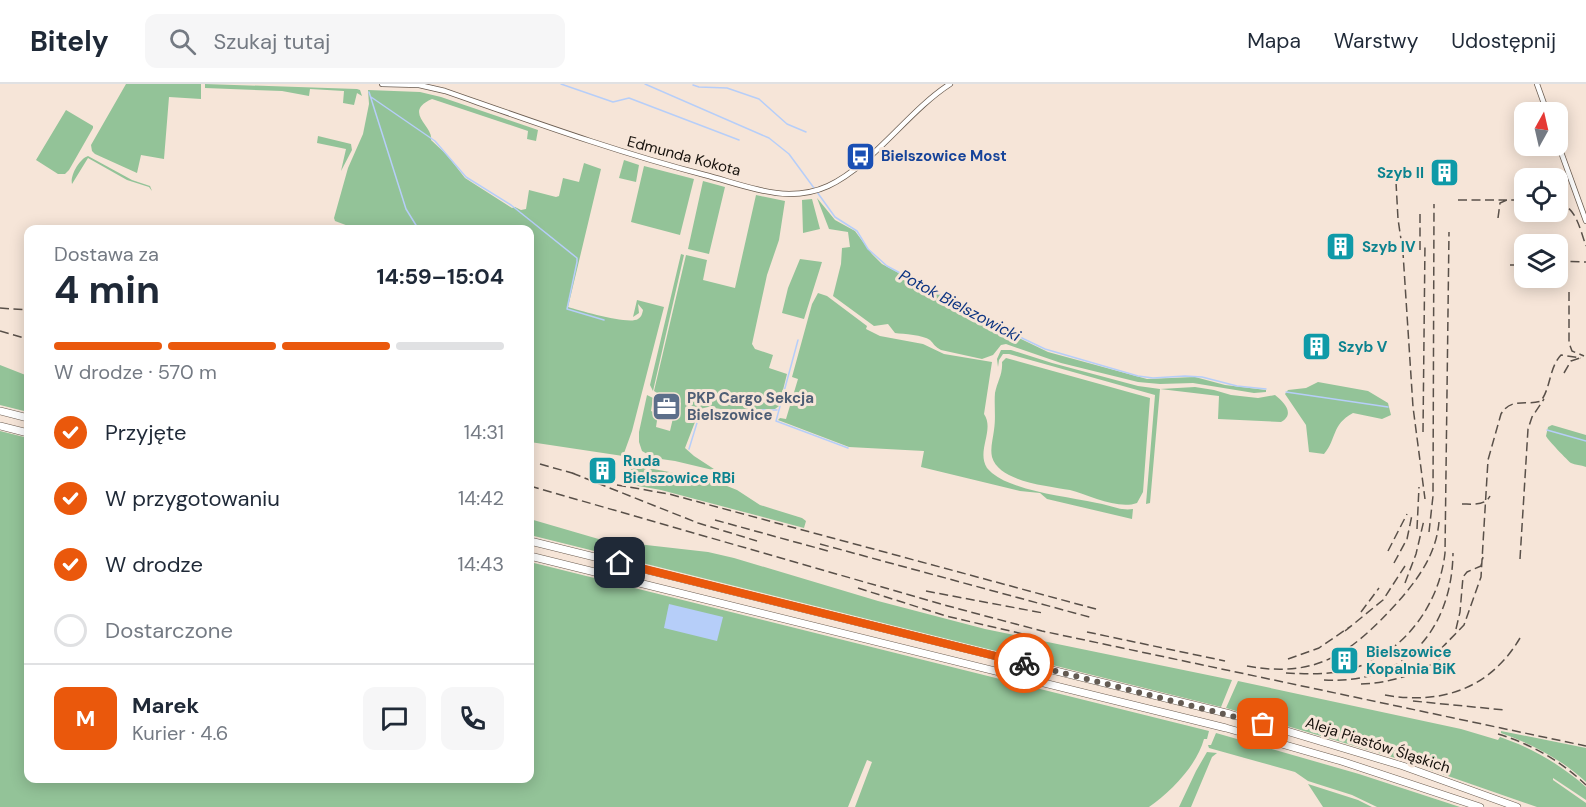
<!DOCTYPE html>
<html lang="pl">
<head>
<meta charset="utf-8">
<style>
  body { margin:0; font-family:"DM Sans",sans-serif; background:#f6f6f7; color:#1f2937; height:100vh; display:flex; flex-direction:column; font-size:22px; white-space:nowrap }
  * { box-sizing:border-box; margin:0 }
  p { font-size:20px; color:#747a83 }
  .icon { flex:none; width:33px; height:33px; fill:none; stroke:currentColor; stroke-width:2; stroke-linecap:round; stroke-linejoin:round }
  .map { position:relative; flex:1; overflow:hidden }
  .details { position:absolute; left:24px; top:141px; width:510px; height:558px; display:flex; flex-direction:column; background:#fff; border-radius:12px; box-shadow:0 3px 15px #0003 }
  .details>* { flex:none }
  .needle { width:39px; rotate:8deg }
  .fabs { position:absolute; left:1514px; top:18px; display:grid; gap:12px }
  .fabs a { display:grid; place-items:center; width:54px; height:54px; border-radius:12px; background:#fff; box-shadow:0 3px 15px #0003; font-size:30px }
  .pin { position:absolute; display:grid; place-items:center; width:51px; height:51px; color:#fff; margin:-26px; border-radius:12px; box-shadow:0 3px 9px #0006 }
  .courier { position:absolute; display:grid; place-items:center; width:60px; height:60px; margin:-30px; border:4px solid #ea580c; border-radius:50%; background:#fff; color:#222; box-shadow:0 2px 8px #0007 }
  .headline em { font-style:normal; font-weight:700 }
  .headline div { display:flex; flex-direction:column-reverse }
  .headline { display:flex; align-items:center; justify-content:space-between; height:102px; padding:0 30px }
  h1 { font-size:39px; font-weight:700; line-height:45px }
  .bar { display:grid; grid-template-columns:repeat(4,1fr); gap:9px 6px; align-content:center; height:72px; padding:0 30px }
  .bar i { height:8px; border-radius:4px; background:#e0e1e3 }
  .bar .on { background:#ea580c }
  .bar p { grid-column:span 4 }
  .line { display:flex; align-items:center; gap:15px; padding:0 30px; border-top:2px solid #e0e1e3 }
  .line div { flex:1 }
  .round { display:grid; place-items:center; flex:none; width:63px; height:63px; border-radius:12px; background:#f6f6f7 }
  ol { padding:0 30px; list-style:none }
  li { display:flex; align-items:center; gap:18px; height:66px }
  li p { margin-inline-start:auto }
  li .icon { padding:6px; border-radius:50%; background:#ea580c; color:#fff; stroke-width:4 }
  li:last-child { color:#747a83 }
  li i { width:33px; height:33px; border:3px solid #e0e1e3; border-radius:50% }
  header { display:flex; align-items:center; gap:36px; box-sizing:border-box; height:84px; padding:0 30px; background:#fff; border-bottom:2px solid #e0e1e3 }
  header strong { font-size:28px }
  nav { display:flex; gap:33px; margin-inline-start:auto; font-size:21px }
  .search { width:420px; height:54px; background:#f6f6f7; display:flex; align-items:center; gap:15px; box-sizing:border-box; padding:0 21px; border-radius:12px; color:#747a83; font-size:22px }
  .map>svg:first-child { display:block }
  .green { fill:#93c398 }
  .water { fill:#b6cef9 }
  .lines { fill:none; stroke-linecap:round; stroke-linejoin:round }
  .stream { stroke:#b6cef9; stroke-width:1.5 }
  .tertiary-casing { stroke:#6b5d51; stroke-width:6 }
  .motorway-casing { stroke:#6b5d51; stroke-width:8 }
  .tertiary { stroke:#fff; stroke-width:4.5 }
  .motorway { stroke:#fff; stroke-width:7 }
  .rail { stroke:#595049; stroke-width:1.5; stroke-dasharray:9 4.5; stroke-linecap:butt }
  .done { stroke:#645b53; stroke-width:6; stroke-dasharray:0 10.8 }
  .route { stroke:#ea580c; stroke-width:8 }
  .labels { text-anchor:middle; stroke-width:6; stroke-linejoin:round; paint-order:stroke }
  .street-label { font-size:15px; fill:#15100b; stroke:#f6e5d8 }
  .transit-label { font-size:15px; font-weight:bold; fill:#164399; stroke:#f6e5d8; text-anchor:start }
  .culture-label { font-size:15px; font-weight:bold; fill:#0d838f; stroke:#f6e5d8; text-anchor:start }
  .service-label { font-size:15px; font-weight:bold; fill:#4e5e75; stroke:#f6e5d8; text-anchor:start }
  .water-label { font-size:16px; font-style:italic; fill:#0b3381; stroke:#f6e5d8 }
</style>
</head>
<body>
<header>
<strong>Bitely</strong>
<div class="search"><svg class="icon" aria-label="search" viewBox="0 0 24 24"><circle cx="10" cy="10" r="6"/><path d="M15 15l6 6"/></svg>Szukaj tutaj</div>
<nav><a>Mapa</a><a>Warstwy</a><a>Udostępnij</a></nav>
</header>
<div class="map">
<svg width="1586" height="723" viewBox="0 0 1586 723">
  <rect width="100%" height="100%" fill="#f6e5d8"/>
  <!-- green -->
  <path class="green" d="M126,0h75v15l-32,-2 -5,62 -23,-4 -4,18 -42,-19 -3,-3 -1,-6z
    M205,0l152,5 3,1 2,6 -5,-3 -3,12 -11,-2 1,-12 -34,-2 -1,7 -27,-5 -77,-3z
    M368,6l52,2 21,5 97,33 -2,11 -9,-2 1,-8 -96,-32c-30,13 2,27 -1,41l16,15 18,23 47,30 3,-1 6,3 5,-1 3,-19 27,7 3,-1 4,-18 16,4 5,-19 17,6 -33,138c13,4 61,18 70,12 4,-3 4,-5 5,-9l-5,-6 1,9 -6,4 4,-17 27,7 -32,124 -9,25 -93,-14v-212h-171l-24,-9 -1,-3 14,-50 15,-34 6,-30z
    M66,26l27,16v2l-24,42 -4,4h-7l-22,-14z
    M318,52l33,8 1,6 -11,21 5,-22 -29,-6z
    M88,72l44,24 18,6 2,5 -3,-4 -22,-7 -39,-22 -16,26c-2,-8 7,-25 16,-28z
    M624,76l15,5 -3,17 -17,-4z
    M644,82l50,13 -14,56 -49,-13z
    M703,97l22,6 -16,67 -21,-5z
    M756,111l29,6 -6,39 -12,35 -15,69 3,5 18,6 -4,13 18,6 -8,32 -4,3 -48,1 -19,-3 -8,2 -15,39 9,8 23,15 -42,-10 -21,-3 -12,-7 -3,-9v-10l8,-37 6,3 -2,13 7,3 -2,13 14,4 3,-13 4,2 4,-17c-7,-7 -19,-6 -27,-12l32,-136 21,5 -4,20 32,8z
    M817,114l18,22 20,11 17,23 10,10 139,75 27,13 99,27 48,-2 30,8 41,5v2l-12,1 -61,-10 -33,1 -22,-2 -77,-19 -55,-19 -5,1 -8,10 -11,4 -41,-9c-6,-3 -7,-6 -11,-10 -7,-5 -26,-6 -35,-7l-7,-9 -14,2 -41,-30 8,-32 1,-16 8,-1 -2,-15 -19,-3z
    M812,115l8,30 -17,4 -1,-33z
    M681,170l3,1 -31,136 -3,-6z
    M800,175l22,3 -18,57 -22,-6 6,-25z
    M818,209l9,3 40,30 -1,3 14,7 43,8 21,10 48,8 -8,52c11,16 -8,37 3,54 6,7 15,12 23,15 27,11 59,14 87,20 13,2 23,8 36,6l-1,10 -85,-20 -7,-6 -20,-2 -99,-24 3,-16 -75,-4 -71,-27 2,-2 6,1 12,-40 -6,-2 20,-73z
    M1001,266h10l41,13 86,23 22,3 35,-2 19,3 17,5 27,3 17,-3c10,8 20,19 6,27l-63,-3 1,-23 -59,-7 -10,114 -4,1 9,-109 -146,-41h-6l-4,6 -1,7 -1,-8z
    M1006,274l144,40 -7,94 -6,11c-19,7 -48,-8 -67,-13 -22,-4 -71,-8 -78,-33 -2,-9 1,-18 2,-27 2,-13 0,-25 1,-37 2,-11 8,-19 7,-31z
    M0,281l28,11v36l-28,-7z
    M1318,298l50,9 20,12 3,12 -9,4 -29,-6c-22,12 -16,26 -29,41l-15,-2 -3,-27 -21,-31 3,-4 18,-2z
    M1552,341l34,10v32c-5,-2 -11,-2 -15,-4 -3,-2 -24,-24 -25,-27l2,-9z
    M0,347l28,7v340h502v-216l679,169 -2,8h-3c-7,26 -33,53 -55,68h-294l17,-45 -5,-2 -19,47h-848z
    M632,381l80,15 25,10 23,15 42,13 4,3 -2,7 -143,-38 -34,-6z
    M530,435l72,21 106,12 26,6 144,43 107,28 247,51 -11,27 -691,-172z
    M1238,597l223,48 37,11 2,-3c32,11 60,27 86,50v13l-33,-22v2l33,23v4h-49l-135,-47 -176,-52z
    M1501,647l85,17v34c-25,-23 -54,-38 -85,-49z
    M1216,649l143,41 101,33h-83l-25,-12 -44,-14 -13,-9 -86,-24 -1,-3h3z
    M1207,668l10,1 -5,4 -21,50h-12l17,-36z
    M1308,700l50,16 14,7h-49z"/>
  <!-- water -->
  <path class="water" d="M669,520l54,13 -6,24 -53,-13z"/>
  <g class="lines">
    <!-- stream -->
    <path class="stream" d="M561,0l52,18 16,-4 110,42
      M645,0l124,54 20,16 25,34
      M693,1l6,2 28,1 32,11 28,25 19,8
      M369,8l37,117 13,21
      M371,13l64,44 31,36 45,28 66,53v4l-10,47 37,11
      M817,108l18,25 22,14 11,18 19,17 137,73 21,10 93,27 15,2 32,-2 17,1 35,9 29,3
      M798,256l-22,81 72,27
      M1286,308l102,15
      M1547,346l39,11
      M689,365l11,-36 5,-3h72"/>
    <defs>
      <path id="tertiary" d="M382,0l37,1 26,6c86,30 171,61 260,84 27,7 56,18 84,19 14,0 26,-2 39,-8 45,-21 80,-75 122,-102
        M1537,0l10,28
        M1557,57l29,80"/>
      <path id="motorway" d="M0,327l28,7
        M0,342l28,7
        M530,457l700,173 173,52 114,41
        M530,472l696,172 115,33 139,46"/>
    </defs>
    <!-- tertiary casing -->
    <use href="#tertiary" class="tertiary-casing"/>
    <!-- motorway casing -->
    <use href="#motorway" class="motorway-casing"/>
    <!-- tertiary -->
    <use href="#tertiary" class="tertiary"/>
    <!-- motorway -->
    <use href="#motorway" class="motorway"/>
    <!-- rail -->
    <path class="rail" d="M1396,98l2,37 5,34 10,154 12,92
      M1458,116h49
      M1557,119c19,2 23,27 29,43
      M1420,130v39
      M1498,134l2,-15 7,-3h17
      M1557,177l29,1
      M1510,181h14
      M1569,208v51l3,8 12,5
      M0,224l28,2
      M0,247l28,8
      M1564,289l7,-12 12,-4
      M1423,348l2,-189
      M540,380l39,11
      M572,389l126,50 59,18
      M617,401l52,9 427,115
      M530,402l418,120 94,25 544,115
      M1462,420c10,0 23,2 28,-8
      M715,436l113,31
      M1417,445l2,-42
      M1429,448l4,-36 1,-292
      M820,460l273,74
      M1388,467l19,-37
      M1520,475l8,-130 4,-12 12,-18
      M1394,479l13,-24 5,-24
      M1405,499l11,-29 8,-34
      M858,504l88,28 77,18
      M926,507l117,22
      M1361,528l18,-24
      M1456,545l4,-17 3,-35 4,-5 14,-6 2,-9
      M1345,547l38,-31 22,-34
      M1087,548l138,29
      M1288,575l31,-11 32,-22
      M1431,575l33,-34 17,-48 7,-117 13,-46c10,-17 25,-8 40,-13 10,-14 8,-33 20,-46l20,3
      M1247,582c71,13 105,-14 150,-63 21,-24 39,-48 42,-81
      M1286,589c20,1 42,2 61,-3 54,-13 92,-63 98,-117l4,-321
      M1324,596c80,5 128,-50 129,-127
      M1361,600c28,-1 56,-9 79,-25
      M1385,611c56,10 105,-6 135,-57
      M1413,617l92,9
      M1498,650c33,10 63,27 88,51"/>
  </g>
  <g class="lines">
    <!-- done -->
    <path class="done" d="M1024,579l239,61"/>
    <!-- route -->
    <path class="route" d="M620,479l404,100"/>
  </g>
  <!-- icons -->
  <defs>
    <symbol id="bus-square" viewBox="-11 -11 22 22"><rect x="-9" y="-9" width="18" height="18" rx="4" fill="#1a4fb4" stroke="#f6e5d8"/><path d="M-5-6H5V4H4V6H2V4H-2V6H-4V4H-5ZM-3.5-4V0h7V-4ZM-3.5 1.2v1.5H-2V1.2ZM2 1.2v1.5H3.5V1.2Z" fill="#fff"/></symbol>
    <symbol id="building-square" viewBox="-11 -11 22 22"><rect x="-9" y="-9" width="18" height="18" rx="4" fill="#0f9aa8" stroke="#f6e5d8"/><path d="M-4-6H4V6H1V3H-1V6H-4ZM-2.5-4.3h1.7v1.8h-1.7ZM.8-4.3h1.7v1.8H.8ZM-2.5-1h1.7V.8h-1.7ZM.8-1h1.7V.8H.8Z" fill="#fff"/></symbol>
    <symbol id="office-square" viewBox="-11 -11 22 22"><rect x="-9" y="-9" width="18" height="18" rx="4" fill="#5c6f8a" stroke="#f6e5d8"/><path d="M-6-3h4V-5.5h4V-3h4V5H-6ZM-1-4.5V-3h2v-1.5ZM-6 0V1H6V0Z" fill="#fff"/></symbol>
  </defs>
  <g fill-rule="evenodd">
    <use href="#bus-square" x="844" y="56" width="33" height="33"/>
    <use href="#building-square" x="1428" y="72" width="33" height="33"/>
    <use href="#building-square" x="1324" y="146" width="33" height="33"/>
    <use href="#building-square" x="1300" y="246" width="33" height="33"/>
    <use href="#office-square" x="650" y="306" width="33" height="33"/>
    <use href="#building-square" x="586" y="370" width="33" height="33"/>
    <use href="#building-square" x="1328" y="560" width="33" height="33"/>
  </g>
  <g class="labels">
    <!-- street labels -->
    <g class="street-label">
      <text transform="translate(684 72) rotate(15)" y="5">Edmunda Kokota</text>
      <text transform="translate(1378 661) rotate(18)" y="5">Aleja Piastów Śląskich</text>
    </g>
    <!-- transit labels -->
    <g class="transit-label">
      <text x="881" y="77">Bielszowice Most</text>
    </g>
    <!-- culture labels -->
    <g class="culture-label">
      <text x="1424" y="94" text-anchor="end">Szyb II</text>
      <text x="1362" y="168">Szyb IV</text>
      <text x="1338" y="268">Szyb V</text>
      <text x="623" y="382">Ruda<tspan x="623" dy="17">Bielszowice RBi</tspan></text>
      <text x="1366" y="573">Bielszowice<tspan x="1366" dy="17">Kopalnia BiK</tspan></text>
    </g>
    <!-- service labels -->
    <g class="service-label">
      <text x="687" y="319">PKP Cargo Sekcja<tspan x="687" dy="17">Bielszowice</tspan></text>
    </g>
    <!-- water labels -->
    <g class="water-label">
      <text transform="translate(960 221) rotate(28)" y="6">Potok Bielszowicki</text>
    </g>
  </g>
</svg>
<div class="fabs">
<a><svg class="needle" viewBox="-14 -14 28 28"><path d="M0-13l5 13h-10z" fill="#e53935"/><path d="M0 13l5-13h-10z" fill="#747a83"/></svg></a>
<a><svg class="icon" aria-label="locate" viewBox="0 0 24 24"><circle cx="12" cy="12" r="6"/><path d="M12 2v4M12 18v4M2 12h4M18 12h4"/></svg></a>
<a><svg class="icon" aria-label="layers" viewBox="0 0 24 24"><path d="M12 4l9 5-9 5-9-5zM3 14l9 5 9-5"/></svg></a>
</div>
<div class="pin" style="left:1263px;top:640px;background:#ea580c"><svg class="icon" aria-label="bag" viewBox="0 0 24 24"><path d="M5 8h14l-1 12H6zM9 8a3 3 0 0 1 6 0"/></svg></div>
<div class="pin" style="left:620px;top:479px;background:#1f2937"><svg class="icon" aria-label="home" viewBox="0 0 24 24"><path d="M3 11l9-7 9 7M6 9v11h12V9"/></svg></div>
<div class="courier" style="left:1024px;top:579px"><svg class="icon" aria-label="bike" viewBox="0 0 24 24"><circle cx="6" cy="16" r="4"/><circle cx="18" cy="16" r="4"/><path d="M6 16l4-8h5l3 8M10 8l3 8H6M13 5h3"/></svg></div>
<section class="details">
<div class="headline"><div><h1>4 min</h1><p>Dostawa za</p></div><em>14:59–15:04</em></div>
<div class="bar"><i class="on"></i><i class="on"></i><i class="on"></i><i></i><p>W drodze · 570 m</p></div>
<ol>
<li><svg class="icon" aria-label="check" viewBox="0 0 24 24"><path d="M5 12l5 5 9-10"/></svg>Przyjęte<p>14:31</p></li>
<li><svg class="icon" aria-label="check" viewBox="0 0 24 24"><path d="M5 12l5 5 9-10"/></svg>W przygotowaniu<p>14:42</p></li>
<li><svg class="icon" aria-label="check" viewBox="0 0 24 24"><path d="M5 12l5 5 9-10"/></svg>W drodze<p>14:43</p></li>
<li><i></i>Dostarczone</li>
</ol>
<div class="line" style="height:108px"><b class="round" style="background:#ea580c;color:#fff">M</b><div><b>Marek</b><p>Kurier · 4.6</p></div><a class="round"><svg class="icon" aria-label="chat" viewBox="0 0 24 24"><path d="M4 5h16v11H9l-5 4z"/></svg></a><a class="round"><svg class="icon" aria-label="phone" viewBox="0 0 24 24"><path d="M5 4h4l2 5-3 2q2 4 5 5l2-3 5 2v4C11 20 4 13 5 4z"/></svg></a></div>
</section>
</div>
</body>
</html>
